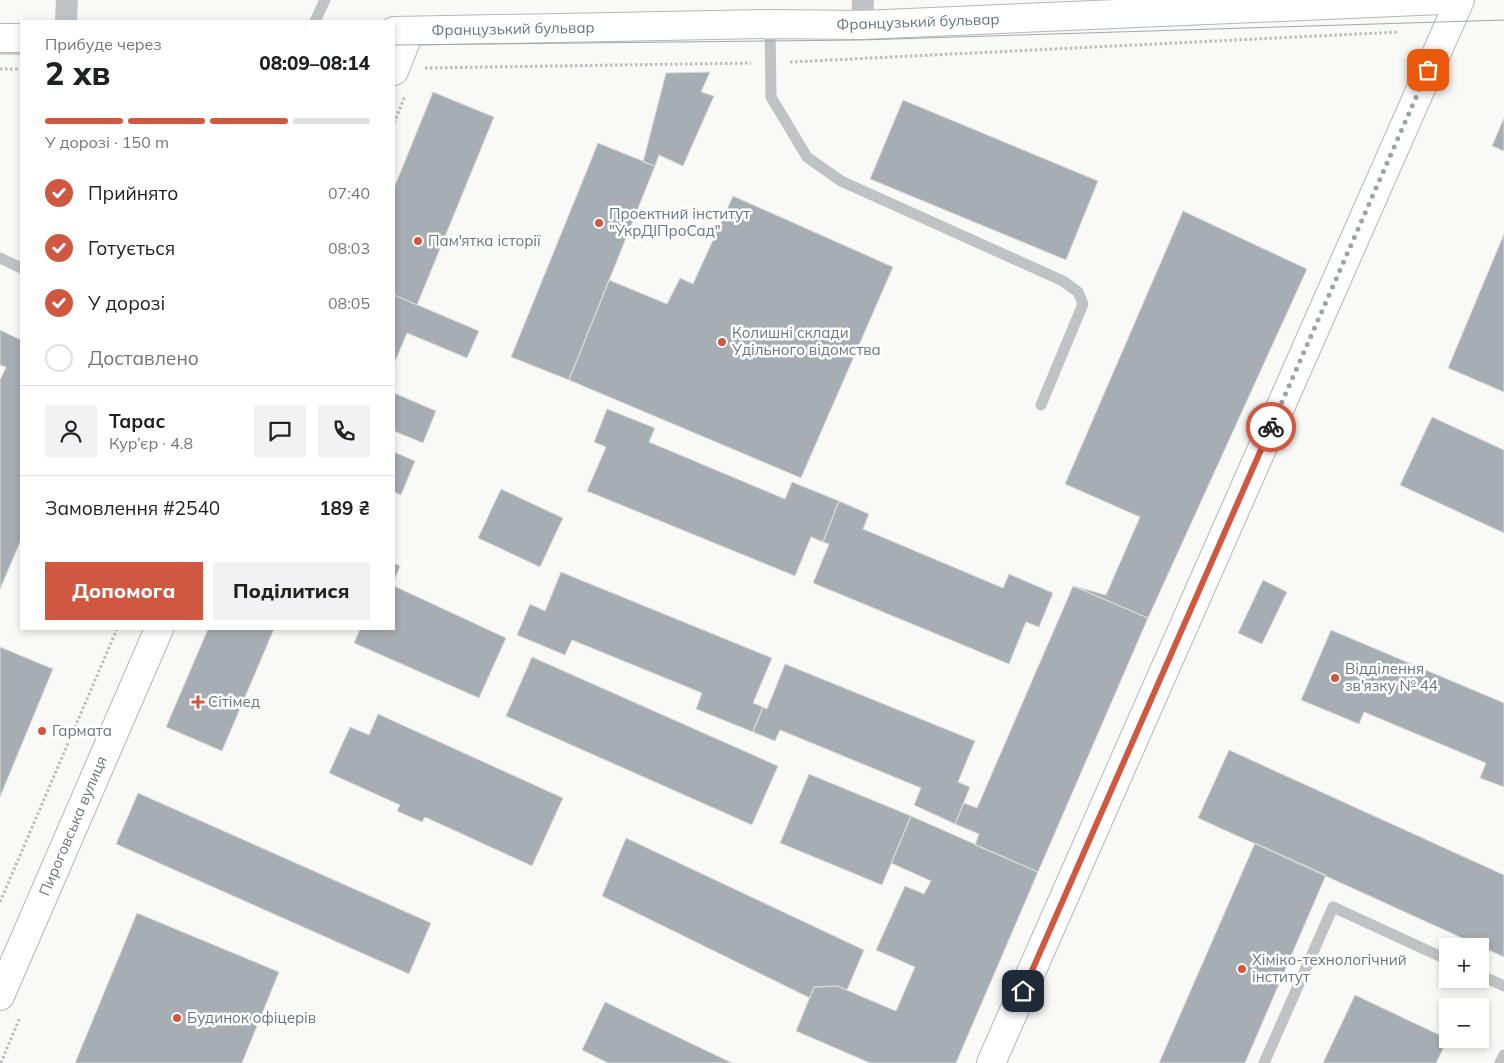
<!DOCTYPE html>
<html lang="uk">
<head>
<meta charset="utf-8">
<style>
  body { margin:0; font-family:Mulish,sans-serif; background:#f2f2f2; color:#202124; height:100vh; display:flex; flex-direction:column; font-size:19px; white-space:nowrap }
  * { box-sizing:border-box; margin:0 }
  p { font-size:16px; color:#757577 }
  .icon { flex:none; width:28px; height:28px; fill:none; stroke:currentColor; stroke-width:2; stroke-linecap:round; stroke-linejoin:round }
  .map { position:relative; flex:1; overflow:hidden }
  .sheet { position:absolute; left:20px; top:20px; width:375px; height:610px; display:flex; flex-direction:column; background:#fff; border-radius:0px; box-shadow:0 2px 8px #0003 }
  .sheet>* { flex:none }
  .fabs { position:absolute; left:1439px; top:938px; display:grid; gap:10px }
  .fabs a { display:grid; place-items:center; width:50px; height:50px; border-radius:0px; background:#fff; box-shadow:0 2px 8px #0003; font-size:25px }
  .pin { position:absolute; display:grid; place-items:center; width:42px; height:42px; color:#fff; margin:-21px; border-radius:10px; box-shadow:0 2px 8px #0006 }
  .courier { position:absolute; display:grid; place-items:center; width:50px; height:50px; margin:-25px; border:4px solid #d05840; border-radius:50%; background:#fff; color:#222; box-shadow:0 1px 6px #0007 }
  .headline em { font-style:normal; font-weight:800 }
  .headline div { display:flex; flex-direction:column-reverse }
  .headline { display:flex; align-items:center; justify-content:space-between; height:85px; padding:0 25px }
  h1 { font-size:32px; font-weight:800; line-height:38px }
  .bar { display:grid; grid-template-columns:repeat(4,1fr); gap:8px 5px; align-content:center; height:60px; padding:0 25px }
  .bar i { height:6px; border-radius:4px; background:#e0e0e0 }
  .bar .active { background:#d05840 }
  .bar p { grid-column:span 4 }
  .line { display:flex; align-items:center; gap:12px; padding:0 25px; border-top:1px solid #e0e0e0 }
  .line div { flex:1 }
  .round { display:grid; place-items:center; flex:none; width:52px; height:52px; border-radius:0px; background:#f2f2f2 }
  ol { padding:0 25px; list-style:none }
  li { display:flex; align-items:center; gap:15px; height:55px }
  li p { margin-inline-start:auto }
  li .icon { padding:5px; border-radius:50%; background:#d05840; color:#fff; stroke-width:4 }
  li:last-child { color:#757577 }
  li i { width:28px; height:28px; border:2px solid #e0e0e0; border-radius:50% }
  .button { display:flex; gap:10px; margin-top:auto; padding:10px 25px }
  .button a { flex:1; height:58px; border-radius:0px; background:#d05840; color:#fff; font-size:20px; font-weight:800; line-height:58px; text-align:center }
  .button a+a { background:#f2f2f2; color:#202124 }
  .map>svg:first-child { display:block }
  .building { fill:#a7aeb3; stroke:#dbdbd9 }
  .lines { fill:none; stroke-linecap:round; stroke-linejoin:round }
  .secondary-casing { stroke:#b1b7bb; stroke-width:30 }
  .path { stroke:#b9bdbf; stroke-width:3; stroke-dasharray:2.5 2.5; stroke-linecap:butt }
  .lane { stroke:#bfc3c6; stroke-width:11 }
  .street { stroke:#bfc3c6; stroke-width:22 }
  .secondary { stroke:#fff; stroke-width:28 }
  .tram { stroke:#a1a8ac; stroke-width:1 }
  .done { stroke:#9aa4a9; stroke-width:5; stroke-dasharray:0 9 }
  .route { stroke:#d05840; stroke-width:6 }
  .poi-dot { fill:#d05840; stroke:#fff; stroke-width:2 }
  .labels { text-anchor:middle; stroke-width:5; stroke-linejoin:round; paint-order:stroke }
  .street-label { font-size:15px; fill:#67767f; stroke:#fff }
  .poi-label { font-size:15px; fill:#67767f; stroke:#fff; text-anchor:start }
</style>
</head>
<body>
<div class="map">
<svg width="1504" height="1063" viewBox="0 0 1504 1063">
  <rect width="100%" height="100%" fill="#f9f9f7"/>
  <!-- building -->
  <path class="building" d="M710,72l-9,20 13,4 -31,70 -24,-11 -4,11 -12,-4 23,-89z
    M433,92l61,25 -77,188 -23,-10v-107z
    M903,100l195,81 -32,79 -196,-81z
    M1504,118v33l-12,-5z
    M598,143l57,23 -86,214 -58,-23z
    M733,196l160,71 -92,211 -232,-98 40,-100 58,24 13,-26 13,6z
    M1183,211l124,58 -159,349 -75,-32 33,9 34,-78 -75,-33z
    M1504,234v158l-56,-24z
    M394,295l85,36 -12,27 -60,-25 -13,31z
    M0,330l21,10v200l-21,49v-209l6,-13 -6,-2z
    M394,393l42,18 -13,32 -29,-12z
    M607,409l48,19 -6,14 136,57 7,-17 47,19 -16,41 -12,-5 -16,39 -208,-85 19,-44 -12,-5z
    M1432,417l72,33v83l-104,-48z
    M394,452l21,9 -14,34 -7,-3z
    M501,489l62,29 -23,49 -62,-29z
    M839,501l30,13 -6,15 140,59 6,-14 44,19 -14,34 -13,-5 -17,42 -196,-81 16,-39 -6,-2z
    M394,563l6,3 -6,15z
    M561,572l211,86 -19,45 10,4 -10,25 -57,-23 6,-16 -130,-53 -7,15 -48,-20 13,-31 15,7z
    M1263,580l24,12 -25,52 -24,-11z
    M394,586l112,52 -27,60 -125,-55 6,-14h34z
    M1073,586l75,32 -110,254 -63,-27 4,-11 -24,-10 9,-21 13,5z
    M208,629h66l-52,122 -56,-24z
    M1331,630l173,73v84l-24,-9 6,-15 -122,-51 -5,12 -58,-24z
    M0,647l53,22 -53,128z
    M532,657l246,109 -26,59 -246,-109z
    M785,664l190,77 -17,41 12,5 -15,37 -41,-19 7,-17 -141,-58 -5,11 -22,-9 10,-25 4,2z
    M378,714l185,84 -31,68 -107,-49 -3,5 -25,-11 3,-6 -71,-32 21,-46 19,8z
    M1229,750l275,125v82l-306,-139z
    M809,774l102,42 -29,69 -102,-42z
    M138,793l293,130 -22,51 -293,-130z
    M911,816l127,56 -82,191h-86l-74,-32 18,-44 23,-1 59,25 19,-44 -39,-17 29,-64 19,8 7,-13 -40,-18z
    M626,838l238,112 -17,40 -10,-4 -23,1 -4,11 -208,-102z
    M1255,843l71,32 -81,188h-86z
    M137,913l142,59 -37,91h-167z
    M1355,995l93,44 -12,24h-113z
    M605,1002l127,61h-124l-26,-13z"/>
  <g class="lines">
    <defs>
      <path id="secondary" d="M394,31l376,-7 92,1 579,-25
        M0,38h21
        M394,71l16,-40
        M0,996l159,-367
        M991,1063l469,-1063"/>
    </defs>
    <!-- secondary casing -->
    <use href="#secondary" class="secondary-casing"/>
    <!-- path -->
    <path class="path" d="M790,62l608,-30
      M425,68l326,-5
      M0,69h21
      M394,123l11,-27
      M0,902l117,-273
      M1,1063l19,-46"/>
    <!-- lane -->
    <path class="lane" d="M315,21l10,-21
      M770,24l1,73 36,60 34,24 222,100 15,11 5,12 -42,101
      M0,258l21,10
      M1480,975l24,11
      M1264,1063l69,-156 115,53
      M1500,1063l4,-8"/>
    <!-- street -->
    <path class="street" d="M66,21l1,-21
      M862,25l1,-25"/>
    <!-- secondary -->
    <use href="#secondary" class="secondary"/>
    <!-- tram -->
    <path class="tram" d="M394,45l466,-5 644,-20
      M0,54h21"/>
  </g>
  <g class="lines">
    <!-- done -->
    <path class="done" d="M1271,427l157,-357"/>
    <!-- route -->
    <path class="route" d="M1023,991l248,-564"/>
  </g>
  <!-- markers -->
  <g class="poi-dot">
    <circle cx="599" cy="223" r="5"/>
    <circle cx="418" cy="241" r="5"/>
    <circle cx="722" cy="342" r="5"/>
    <circle cx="1335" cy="678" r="5"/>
    <path d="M195.5 694.5h5v5h5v5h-5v5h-5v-5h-5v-5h5z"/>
    <circle cx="42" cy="731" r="5"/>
    <circle cx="1242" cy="969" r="5"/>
    <circle cx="177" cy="1018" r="5"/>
  </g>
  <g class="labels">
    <!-- street labels -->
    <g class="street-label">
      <text transform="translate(918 22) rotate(-2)" y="5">Французький бульвар</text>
      <text transform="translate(513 29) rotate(-1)" y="5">Французький бульвар</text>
      <text transform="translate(73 826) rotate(-67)" y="5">Пироговська вулиця</text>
    </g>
    <!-- poi labels -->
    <g class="poi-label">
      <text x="609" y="219">Проектний інститут<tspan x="609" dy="17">"УкрДІПроСад"</tspan></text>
      <text x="428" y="246">Пам'ятка історії</text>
      <text x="732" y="338">Колишні склади<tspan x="732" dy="17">Удільного відомства</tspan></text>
      <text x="1345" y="674">Відділення<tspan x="1345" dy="17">зв'язку № 44</tspan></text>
      <text x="208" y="707">Сітімед</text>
      <text x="52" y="736">Гармата</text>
      <text x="1252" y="965">Хіміко-технологічний<tspan x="1252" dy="17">інститут</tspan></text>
      <text x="187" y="1023">Будинок офіцерів</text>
    </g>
  </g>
</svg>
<div class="fabs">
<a>+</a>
<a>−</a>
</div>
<div class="pin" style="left:1428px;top:70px;background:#ea580c"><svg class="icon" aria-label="bag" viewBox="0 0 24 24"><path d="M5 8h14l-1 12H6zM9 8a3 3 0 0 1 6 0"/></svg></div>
<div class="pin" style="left:1023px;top:991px;background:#1f2937"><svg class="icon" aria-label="home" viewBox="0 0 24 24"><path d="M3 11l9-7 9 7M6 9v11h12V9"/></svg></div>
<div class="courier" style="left:1271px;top:427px"><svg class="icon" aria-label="bike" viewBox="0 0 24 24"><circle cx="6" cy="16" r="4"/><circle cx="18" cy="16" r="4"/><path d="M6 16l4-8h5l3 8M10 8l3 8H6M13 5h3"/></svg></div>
<section class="sheet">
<div class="headline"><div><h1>2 хв</h1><p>Прибуде через</p></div><em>08:09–08:14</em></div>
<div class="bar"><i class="active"></i><i class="active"></i><i class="active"></i><i></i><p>У дорозі · 150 m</p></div>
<ol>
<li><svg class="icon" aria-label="check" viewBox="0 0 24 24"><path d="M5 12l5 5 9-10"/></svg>Прийнято<p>07:40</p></li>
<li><svg class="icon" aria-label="check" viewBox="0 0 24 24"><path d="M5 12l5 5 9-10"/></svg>Готується<p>08:03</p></li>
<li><svg class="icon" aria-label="check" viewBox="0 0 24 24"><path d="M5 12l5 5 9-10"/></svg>У дорозі<p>08:05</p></li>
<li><i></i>Доставлено</li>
</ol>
<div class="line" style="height:90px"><a class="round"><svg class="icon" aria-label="person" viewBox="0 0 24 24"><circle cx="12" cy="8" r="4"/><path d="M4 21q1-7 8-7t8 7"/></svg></a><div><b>Тарас</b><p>Кур’єр · 4.8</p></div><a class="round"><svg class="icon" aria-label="chat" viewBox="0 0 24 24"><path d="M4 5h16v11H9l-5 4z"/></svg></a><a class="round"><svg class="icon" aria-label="phone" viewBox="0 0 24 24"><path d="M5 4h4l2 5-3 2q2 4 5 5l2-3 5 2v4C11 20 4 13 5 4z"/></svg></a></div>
<div class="line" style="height:65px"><div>Замовлення #2540</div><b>189 ₴</b></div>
<div class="button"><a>Допомога</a><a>Поділитися</a></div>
</section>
</div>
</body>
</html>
